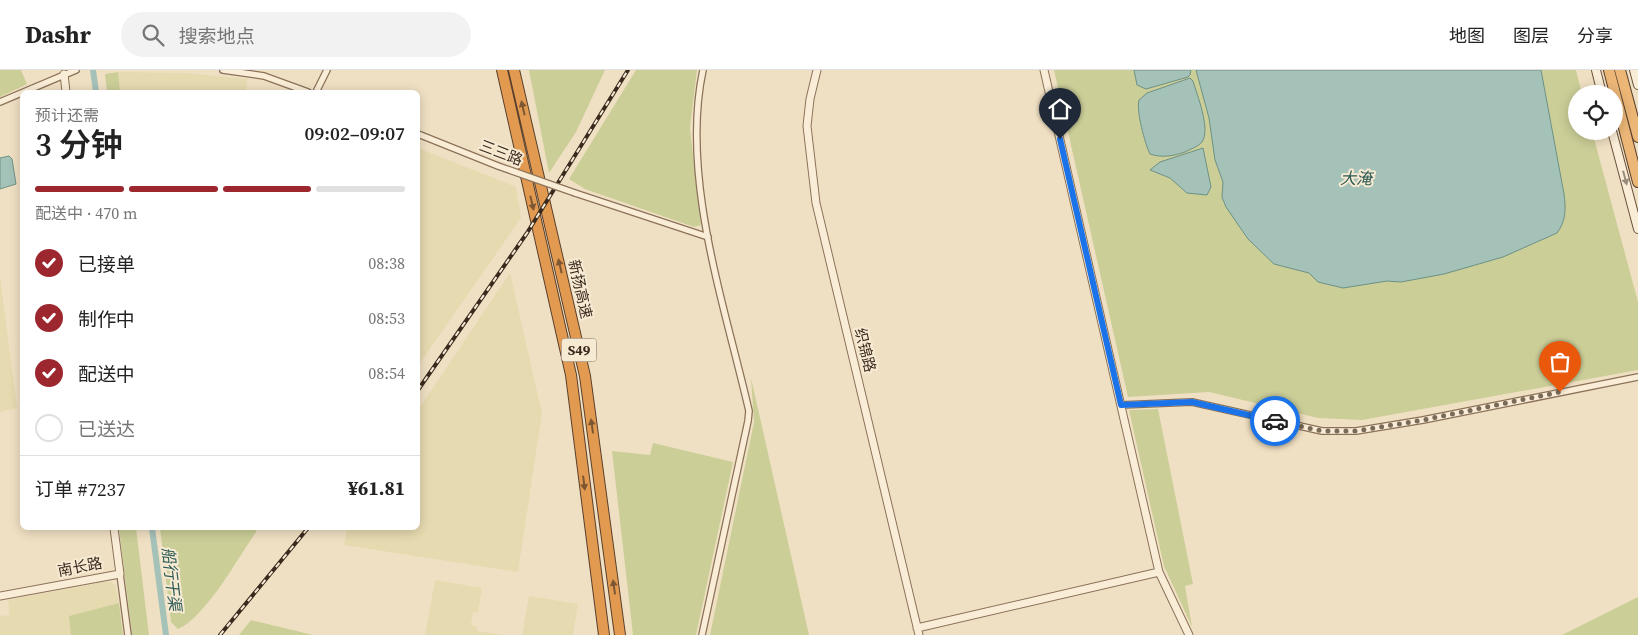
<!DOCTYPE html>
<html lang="zh">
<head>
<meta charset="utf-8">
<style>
  body { margin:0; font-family:"Source Serif 4","Noto Sans SC",serif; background:#f2f2f2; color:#222; height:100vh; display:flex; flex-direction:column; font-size:19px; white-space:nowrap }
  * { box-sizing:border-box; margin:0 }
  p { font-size:16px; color:#767676 }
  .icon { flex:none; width:28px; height:28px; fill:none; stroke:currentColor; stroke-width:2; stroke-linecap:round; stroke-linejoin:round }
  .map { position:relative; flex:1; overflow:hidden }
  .side { position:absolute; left:20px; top:20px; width:400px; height:440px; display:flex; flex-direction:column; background:#fff; border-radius:8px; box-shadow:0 2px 12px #0003 }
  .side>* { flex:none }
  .controls { position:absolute; left:1568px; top:15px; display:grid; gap:10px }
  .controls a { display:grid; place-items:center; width:55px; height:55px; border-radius:50%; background:#fff; box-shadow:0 2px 12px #0003; font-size:25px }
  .pin { position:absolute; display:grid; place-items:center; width:42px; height:42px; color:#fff; margin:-51px -21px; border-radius:50% 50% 50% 0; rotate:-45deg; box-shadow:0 0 5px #0007 }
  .pin .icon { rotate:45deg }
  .courier { position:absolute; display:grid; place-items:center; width:50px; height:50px; margin:-25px; border:4px solid #1a73e8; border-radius:50%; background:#fff; color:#222; box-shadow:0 1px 6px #0007 }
  .head em { font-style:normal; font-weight:600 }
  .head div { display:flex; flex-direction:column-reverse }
  .head { display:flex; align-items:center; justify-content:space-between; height:85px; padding:0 15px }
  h1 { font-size:32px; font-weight:600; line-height:38px }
  .bar { display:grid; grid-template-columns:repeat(4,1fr); gap:8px 5px; align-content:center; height:60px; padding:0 15px }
  .bar i { height:6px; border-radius:4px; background:#e0e0e0 }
  .bar .current { background:#9c272f }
  .bar p { grid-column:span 4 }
  .line { display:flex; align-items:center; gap:12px; padding:0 15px; border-top:1px solid #e0e0e0 }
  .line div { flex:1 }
  ol { padding:0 15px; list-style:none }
  li { display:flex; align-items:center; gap:15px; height:55px }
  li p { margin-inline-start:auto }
  li .icon { padding:5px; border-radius:50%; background:#9c272f; color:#fff; stroke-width:4 }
  li:last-child { color:#767676 }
  li i { width:28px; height:28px; border:2px solid #e0e0e0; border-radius:50% }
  header { display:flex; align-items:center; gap:30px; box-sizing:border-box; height:70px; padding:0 25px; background:#fff; border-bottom:1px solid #e0e0e0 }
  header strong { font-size:24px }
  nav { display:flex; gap:28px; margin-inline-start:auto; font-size:18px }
  .search { width:350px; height:45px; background:#f2f2f2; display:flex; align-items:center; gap:12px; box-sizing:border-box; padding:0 18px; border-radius:28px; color:#767676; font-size:19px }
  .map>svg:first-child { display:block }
  .farmland { fill:#e6dab0 }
  .green { fill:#cbce97 }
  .water { fill:#a5c2b8; stroke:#6c9186 }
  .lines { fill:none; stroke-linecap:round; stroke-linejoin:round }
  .canal { stroke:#a5c2b8; stroke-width:6 }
  .minor-casing { stroke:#8b7159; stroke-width:8 }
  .tertiary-casing { stroke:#8b7159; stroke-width:9 }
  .secondary-casing { stroke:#6c523c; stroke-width:10 }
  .trunk-casing { stroke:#583f2d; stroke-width:12 }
  .motorway-casing { stroke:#583f2d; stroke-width:12 }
  .minor { stroke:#faedd7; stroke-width:5.5 }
  .tertiary { stroke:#faedd7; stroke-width:7 }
  .secondary { stroke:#faedd7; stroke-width:8 }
  .trunk { stroke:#ebb676; stroke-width:10 }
  .motorway { stroke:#e29a51; stroke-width:10 }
  .rail-casing { stroke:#3a2a1e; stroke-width:4 }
  .rail { stroke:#f7ead3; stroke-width:2; stroke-dasharray:5.5; stroke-linecap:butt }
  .minor-bridge-casing { stroke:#8b7159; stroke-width:8; stroke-linecap:butt }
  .minor-bridge { stroke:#faedd7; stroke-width:5.5 }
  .oneway { fill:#7d5732 }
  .oneway2 { fill:#9a8c7a }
  .done { stroke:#7a6a58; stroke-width:5; stroke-dasharray:0 9 }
  .route { stroke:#1a73e8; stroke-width:6 }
  .labels { text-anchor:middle; stroke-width:4; stroke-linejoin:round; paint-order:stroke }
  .shield { fill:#f7ead3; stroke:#736454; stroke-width:1 }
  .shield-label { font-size:14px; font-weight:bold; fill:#3a2a1e }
  .street-label { font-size:15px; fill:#3a2a1e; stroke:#f7ead3 }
  .water-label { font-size:16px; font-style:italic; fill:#2c5a55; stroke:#f7ead3 }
</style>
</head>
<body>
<header>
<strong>Dashr</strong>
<div class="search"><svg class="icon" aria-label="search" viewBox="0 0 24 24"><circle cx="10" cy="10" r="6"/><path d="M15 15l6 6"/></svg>搜索地点</div>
<nav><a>地图</a><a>图层</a><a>分享</a></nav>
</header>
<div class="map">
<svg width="1638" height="565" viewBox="0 0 1638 565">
  <rect width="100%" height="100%" fill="#f0e0c3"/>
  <!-- farmland -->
  <path class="farmland" d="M118,2l69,1 60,6 -1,13h-126z
    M418,78l98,39 5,31 -103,148z
    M510,203l32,140 -24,159 -174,-27 3,-17h71v-118z
    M0,206l17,132 -17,4z
    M435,510l47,8 -4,25 -5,-1 -2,13 6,2v4l27,4h-79z
    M104,512h7l4,3 4,18 -50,13 2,19h-71v-19l10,-1 -2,-15z
    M529,526l49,8 -5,31h-51z"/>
  <!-- green -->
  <path class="green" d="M0,0h21l6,14 -27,13z
    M529,0h76l-29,62 -27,41z
    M636,0h61l-7,58 11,97 -7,2 -109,-38 -16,-10z
    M1054,0h522l6,24h-6v37h16l46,171v68l-276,50 -44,-2 -109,-26 -81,5z
    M118,2l2,20h-13l-2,-18z
    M751,308l58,257h-99l44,-213z
    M1158,339l35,175 -8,2 7,41 -28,-61 -35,-156z
    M653,373l80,19 -37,173h-63l-21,-184 38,4z
    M119,458h17l13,107h-17z
    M160,458h96v4c-18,26 -51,86 -78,97l-7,-7z
    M1638,527v38h-76z
    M119,533l4,32h-52l-2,-19z
    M251,550l62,15h-74z"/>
  <!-- water -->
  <path class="water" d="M1134,0h57l-1,5 -2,2 -42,12 -9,-4z
    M1196,0h345l23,124c2,15 2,27 -7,39l-54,24 -59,17 -43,8 -14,-1 -44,7 -25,-6 -9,-9 -35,-9 -26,-25 -22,-32 -4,-10 1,-15 -8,-22 -6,-42z
    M1190,8l3,3c4,14 18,48 9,61 -4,5 -12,7 -17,10 -11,4 -24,6 -35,2 -5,-10 -14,-43 -11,-54l8,-7z
    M1203,78l8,39 -4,8 -20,-2 -17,-15 -20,-8 10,-8z
    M9,86l3,3 4,25 -16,5v-31z"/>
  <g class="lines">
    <!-- canal -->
    <path class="canal" d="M93,0l3,22
      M152,458l14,107"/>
    <defs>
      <path id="minor" d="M223,0l41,6 44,16
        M316,22l11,-22
        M0,32l76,-32
        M418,64l80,32
        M575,123l133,44
        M1121,335l71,-3 130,29h34l67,-11 215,-43
        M120,504l8,61
        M702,565l46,-214 1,-10c-24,-105 -69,-234 -46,-341"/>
      <path id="tertiary" d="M817,0l-7,29 -3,27 9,77 103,432
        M1044,0l115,502 30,63
        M64,4l2,18
        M0,526l120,-22 -6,-46
        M917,558l242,-56"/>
      <path id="secondary" d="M1596,0l6,24
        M1634,0l4,15
        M1612,61l26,98"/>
      <path id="trunk" d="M1609,0l29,112
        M1620,0l18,67"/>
      <path id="motorway" d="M502,0l69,305 33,260
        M514,0l71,306 35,259"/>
    </defs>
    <!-- minor casing -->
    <use href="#minor" class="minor-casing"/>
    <!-- tertiary casing -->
    <use href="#tertiary" class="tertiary-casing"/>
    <!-- secondary casing -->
    <use href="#secondary" class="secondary-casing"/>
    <!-- trunk casing -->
    <use href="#trunk" class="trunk-casing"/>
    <!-- motorway casing -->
    <use href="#motorway" class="motorway-casing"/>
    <!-- minor -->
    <use href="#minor" class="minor"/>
    <!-- tertiary -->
    <use href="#tertiary" class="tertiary"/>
    <!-- secondary -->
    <use href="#secondary" class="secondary"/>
    <!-- trunk -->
    <use href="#trunk" class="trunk"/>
    <!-- motorway -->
    <use href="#motorway" class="motorway"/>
    <defs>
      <path id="rail" d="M418,320l109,-157 101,-163
        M220,565l88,-107"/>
    </defs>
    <!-- rail casing -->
    <use href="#rail" class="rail-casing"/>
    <!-- rail -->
    <use href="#rail" class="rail"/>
    <defs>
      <path id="minor-bridge" d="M498,96l77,27"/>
    </defs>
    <!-- minor-bridge casing -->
    <use href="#minor-bridge" class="minor-bridge-casing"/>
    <!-- minor-bridge -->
    <use href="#minor-bridge" class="minor-bridge"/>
  </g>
  <!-- one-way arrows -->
  <defs><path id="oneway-solid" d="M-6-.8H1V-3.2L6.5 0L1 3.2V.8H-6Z" transform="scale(1.25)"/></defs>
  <g class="oneway">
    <use href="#oneway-solid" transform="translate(523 38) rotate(-103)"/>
    <use href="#oneway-solid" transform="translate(532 133) rotate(77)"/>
    <use href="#oneway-solid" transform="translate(560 196) rotate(-103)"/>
    <use href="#oneway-solid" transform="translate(592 356) rotate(-98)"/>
    <use href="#oneway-solid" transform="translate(584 413) rotate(83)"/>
    <use href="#oneway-solid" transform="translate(614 517) rotate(-98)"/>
  </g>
  <use class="oneway2" href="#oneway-solid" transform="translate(1625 108) rotate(75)"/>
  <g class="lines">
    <!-- done -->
    <path class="done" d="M1275,351l47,10h34l67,-11 137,-28"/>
    <!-- route -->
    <path class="route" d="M1060,69l61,266 71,-3 83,19"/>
  </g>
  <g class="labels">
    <!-- shield labels -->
    <rect class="shield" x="561.5" y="268.5" width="35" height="23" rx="4"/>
    <g class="shield-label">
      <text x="579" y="285">S49</text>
    </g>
    <!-- street labels -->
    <g class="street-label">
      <text transform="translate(501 83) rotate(21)" y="5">三三路</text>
      <text transform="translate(580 219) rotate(77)" y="5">新扬高速</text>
      <text transform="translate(865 280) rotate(76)" y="5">织锦路</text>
      <text transform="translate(80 497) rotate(-11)" y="5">南长路</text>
    </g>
    <!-- water labels -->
    <g class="water-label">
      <text x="1356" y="114">大淹</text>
      <text transform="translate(172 509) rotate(83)" y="6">船行干渠</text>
    </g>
  </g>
</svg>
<div class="controls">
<a><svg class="icon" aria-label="locate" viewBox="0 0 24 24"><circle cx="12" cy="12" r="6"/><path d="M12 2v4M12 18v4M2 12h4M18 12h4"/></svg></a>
</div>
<div class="pin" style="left:1560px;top:322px;background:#ea580c"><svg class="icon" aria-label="bag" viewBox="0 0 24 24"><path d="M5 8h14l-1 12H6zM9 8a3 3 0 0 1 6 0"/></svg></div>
<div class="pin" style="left:1060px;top:69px;background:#1f2937"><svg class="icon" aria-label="home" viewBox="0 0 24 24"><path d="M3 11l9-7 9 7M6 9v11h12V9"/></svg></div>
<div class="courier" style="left:1275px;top:351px"><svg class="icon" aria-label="car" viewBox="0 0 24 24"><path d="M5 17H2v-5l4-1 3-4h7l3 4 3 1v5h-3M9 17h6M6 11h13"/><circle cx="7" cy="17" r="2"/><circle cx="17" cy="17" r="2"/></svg></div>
<section class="side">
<div class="head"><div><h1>3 分钟</h1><p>预计还需</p></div><em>09:02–09:07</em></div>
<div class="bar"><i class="current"></i><i class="current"></i><i class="current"></i><i></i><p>配送中 · 470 m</p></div>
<ol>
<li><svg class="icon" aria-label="check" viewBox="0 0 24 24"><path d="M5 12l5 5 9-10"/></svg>已接单<p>08:38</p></li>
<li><svg class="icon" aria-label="check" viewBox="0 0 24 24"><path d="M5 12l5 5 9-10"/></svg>制作中<p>08:53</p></li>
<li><svg class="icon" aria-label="check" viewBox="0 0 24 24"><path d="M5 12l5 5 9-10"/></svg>配送中<p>08:54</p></li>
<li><i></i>已送达</li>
</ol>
<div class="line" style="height:65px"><div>订单 #7237</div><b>¥61.81</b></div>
</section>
</div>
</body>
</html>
